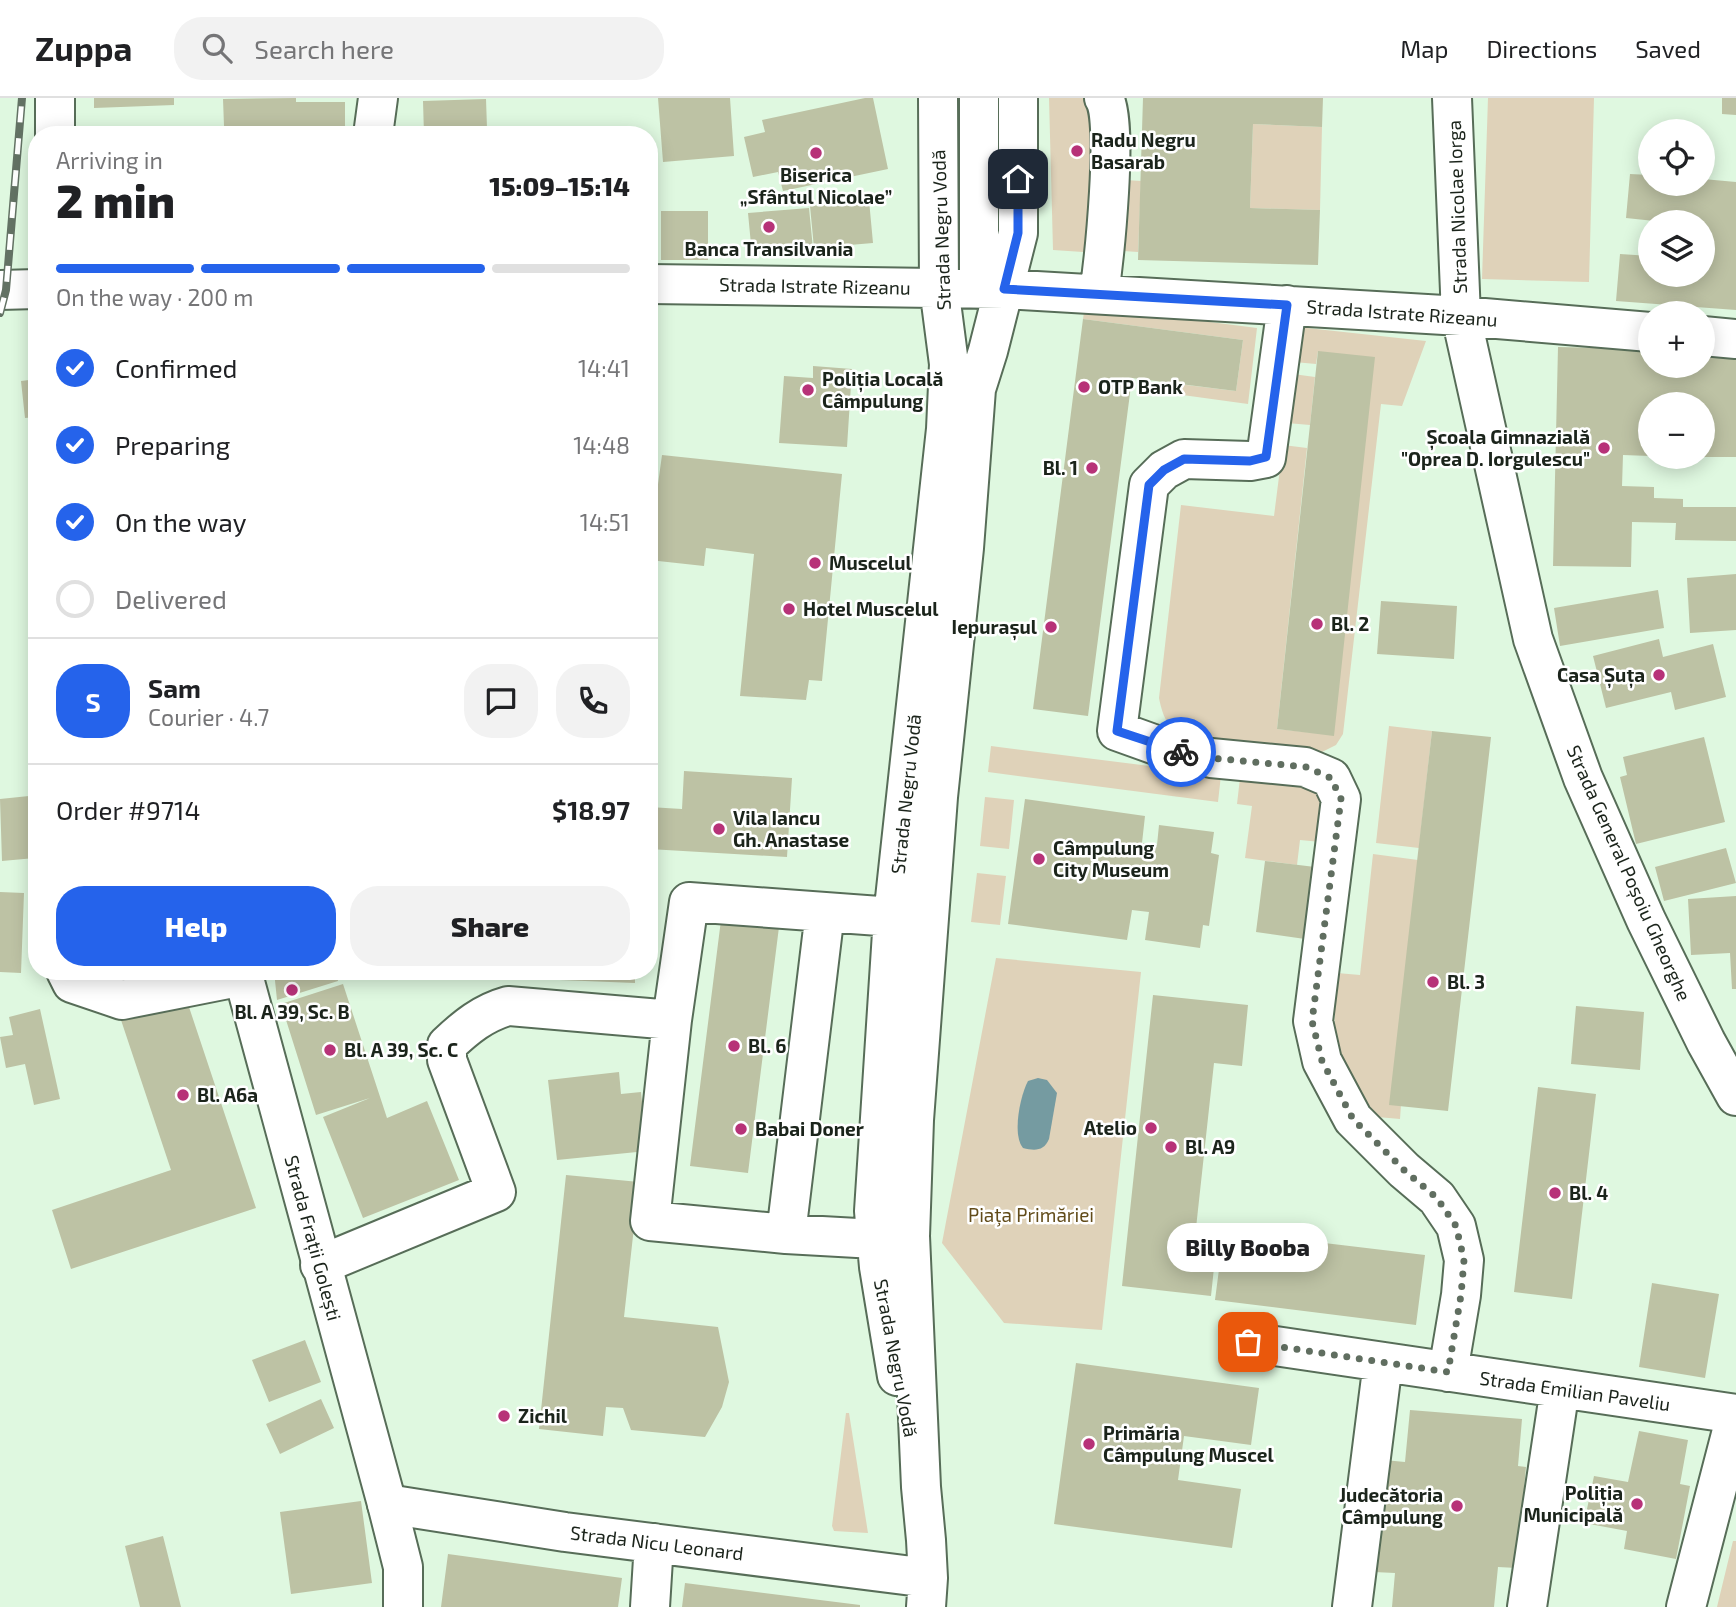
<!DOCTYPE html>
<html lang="en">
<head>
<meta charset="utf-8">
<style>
  body { margin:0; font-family:"Exo 2",sans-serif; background:#f2f2f2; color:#202124; height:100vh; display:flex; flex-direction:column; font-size:26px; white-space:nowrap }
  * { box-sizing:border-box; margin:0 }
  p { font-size:23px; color:#757577 }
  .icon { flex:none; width:38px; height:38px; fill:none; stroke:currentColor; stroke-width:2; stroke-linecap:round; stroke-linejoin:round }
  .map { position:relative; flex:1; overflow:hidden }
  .drawer { position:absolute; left:28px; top:28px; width:630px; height:854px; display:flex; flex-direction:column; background:#fff; border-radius:28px; box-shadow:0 4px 18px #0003 }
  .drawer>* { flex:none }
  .buttons { position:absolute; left:1638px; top:21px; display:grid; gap:14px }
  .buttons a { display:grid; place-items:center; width:77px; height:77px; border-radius:50%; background:#fff; box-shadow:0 4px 18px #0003; font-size:35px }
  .pin { position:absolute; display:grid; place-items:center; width:60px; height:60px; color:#fff; margin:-30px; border-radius:14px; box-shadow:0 4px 10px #0006 }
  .courier { position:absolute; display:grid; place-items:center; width:70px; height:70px; margin:-35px; border:5px solid #2563eb; border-radius:50%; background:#fff; color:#222; box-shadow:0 2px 9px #0007 }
  .bubble { position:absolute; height:49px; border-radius:24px; background:#fff; box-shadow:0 4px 18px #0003; font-size:23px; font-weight:800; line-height:49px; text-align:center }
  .overview em { font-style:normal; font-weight:800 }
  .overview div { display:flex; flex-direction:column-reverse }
  .overview { display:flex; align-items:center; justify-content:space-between; height:119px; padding:0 28px }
  h1 { font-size:46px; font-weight:800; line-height:52px }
  .bar { display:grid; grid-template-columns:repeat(4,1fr); gap:10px 7px; align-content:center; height:84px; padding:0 28px }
  .bar i { height:9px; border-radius:5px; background:#e0e0e0 }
  .bar .selected { background:#2563eb }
  .bar p { grid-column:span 4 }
  .line { display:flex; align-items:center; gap:18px; padding:0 28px; border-top:2px solid #e0e0e0 }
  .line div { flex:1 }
  .round { display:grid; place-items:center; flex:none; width:74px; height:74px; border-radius:28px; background:#f2f2f2 }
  ol { padding:0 28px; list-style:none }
  li { display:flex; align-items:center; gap:21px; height:77px }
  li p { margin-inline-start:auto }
  li .icon { padding:7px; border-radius:50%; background:#2563eb; color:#fff; stroke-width:4 }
  li:last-child { color:#757577 }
  li i { width:38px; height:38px; border:4px solid #e0e0e0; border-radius:50% }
  .cta { display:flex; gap:14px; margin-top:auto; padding:14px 28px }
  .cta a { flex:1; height:80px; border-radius:28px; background:#2563eb; color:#fff; font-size:28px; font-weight:800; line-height:80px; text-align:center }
  .cta a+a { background:#f2f2f2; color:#202124 }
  header { display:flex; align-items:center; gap:42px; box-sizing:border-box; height:98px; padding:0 35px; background:#fff; border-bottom:2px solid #e0e0e0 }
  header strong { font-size:33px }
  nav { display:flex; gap:38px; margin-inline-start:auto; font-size:24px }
  .search { width:490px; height:63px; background:#f2f2f2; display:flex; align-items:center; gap:18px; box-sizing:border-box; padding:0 24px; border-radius:28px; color:#757577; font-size:26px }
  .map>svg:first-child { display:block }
  .green { fill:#dfd2b9 }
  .water { fill:#759ba1 }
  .building { fill:#bdc2a4 }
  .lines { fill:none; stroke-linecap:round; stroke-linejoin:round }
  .minor-casing { stroke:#576d58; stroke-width:42 }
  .major-casing { stroke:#576d58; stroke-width:42 }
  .minor { stroke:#fff; stroke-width:38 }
  .major { stroke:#fff; stroke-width:38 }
  .rail-casing { stroke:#637264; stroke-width:8 }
  .rail { stroke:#fff; stroke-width:5; stroke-dasharray:16; stroke-linecap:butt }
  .done { stroke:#606e60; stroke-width:7; stroke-dasharray:0 12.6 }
  .route { stroke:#2563eb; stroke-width:9 }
  .poi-dot { fill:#b73278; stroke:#fff; stroke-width:2.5 }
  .labels { text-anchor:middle; stroke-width:5; stroke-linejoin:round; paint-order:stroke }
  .poi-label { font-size:19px; font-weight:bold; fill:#1b241b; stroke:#fff; text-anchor:start }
  .street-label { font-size:19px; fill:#1b241b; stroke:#fff }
  .park-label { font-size:19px; fill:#624c1a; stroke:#fff }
</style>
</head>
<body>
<header>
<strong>Zuppa</strong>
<div class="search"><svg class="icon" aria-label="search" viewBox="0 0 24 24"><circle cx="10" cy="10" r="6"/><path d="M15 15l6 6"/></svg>Search here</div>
<nav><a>Map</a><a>Directions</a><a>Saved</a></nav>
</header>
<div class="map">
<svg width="1736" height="1509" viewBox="0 0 1736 1509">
  <rect width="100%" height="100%" fill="#dff8e0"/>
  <!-- green -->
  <path class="green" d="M1049,0h48l1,155 -45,-3z
    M1488,0h106l-5,184 -107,-3z
    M1253,26l69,3 -2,83 -70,-2z
    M1125,82l16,1 -3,71 -15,-1z
    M1085,208l172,22 -9,76 -80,-11 2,-10 66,8 7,-51 -160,-21z
    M1298,229l128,14 -24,65 -21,-2 -38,330 -7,11 -16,8 -131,-15c-20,-6 -26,-20 -30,-40l22,-193 93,11 9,-71 24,3 -30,281 57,6 -16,-384 -2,13 -22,-2z
    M1293,276l22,3 -5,48 -23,-2z
    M1389,628l43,5 -13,117 -43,-5z
    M991,648l230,29 -3,27 -230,-30z
    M1240,680l88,11 -7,53 -21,-2 -3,25 -52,-7 7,-52 -15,-2z
    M985,699l29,3 -5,49 -29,-3z
    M1373,756l45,6 -18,259 -34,-3 -19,-31 -13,-56 3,-56 23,2z
    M977,775l29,3 -6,49 -29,-3z
    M996,860l145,14 -39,358 -98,-7 -62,-80z
    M846,1315h3l19,120 -34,-2 -2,-5z
    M1733,1443h3v66h-19z"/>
  <!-- water -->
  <path class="water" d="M1038,980l9,2 10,13 -8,46c-5,12 -14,12 -26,9 -11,-13 -3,-52 5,-67z"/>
  <!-- building -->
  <path class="building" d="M94,0h80v7l-80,3z
    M296,0v4h49v33h-180v-9h59l-1,-27z
    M658,0h72l4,58 -71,6z
    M865,0h8l15,71 -105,22 -5,-19 -25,5 -9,-40 21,-5 -3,-12z
    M1143,0h180l-1,29 -69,-3 -3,84 70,2 -2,55 -180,-5z
    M1722,0h14v17l-14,-1z
    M486,1l1,29 78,-2v9h-141l-1,-34z
    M1630,76l20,1v9h53v-5l33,3v128l-120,-9 4,-47 30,2v19h53v-53h-39l-38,-4z
    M869,102l4,43 -59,5 -4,-42z
    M809,110l4,41 -61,6 -4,-42z
    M661,113h47v49h-47z
    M649,216h6l-4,66h-2z
    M1083,221l160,21 -7,51 -104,-13 -44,338 -55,-7z
    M1558,249l92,2v17h53v-16l33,1v106h-33v-53h-53v52l-27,-1 -1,31 32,1v11l29,1v8h53v34l-61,-1 1,-17 -44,-1 -1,45 -78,-1z
    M1318,253l57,6 -41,379 -57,-7z
    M813,268l39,3 -5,78 -68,-4 5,-67 29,2z
    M37,281v38l-12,1 -4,-37z
    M662,357l180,19 -20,207 -13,-1 -3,20 -66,-4 14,-142 -48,-6 -2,18 -55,-6v-55l6,1z
    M1736,476v56l-46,3 -3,-55z
    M1658,492l6,38 -104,18 -6,-38z
    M1381,503l76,5 -3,53 -77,-5z
    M1659,541l4,18 50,-13 13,53 -51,13 -4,-18 -65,16 -13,-52z
    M1432,633l59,6 -43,374 -59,-6z
    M1704,639l21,85 -89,22 -16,-67 7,-2 -4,-18z
    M684,673l108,7 -5,79 -138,-8v-42l33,2z
    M29,698l6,62 -33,3 -2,-62z
    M1025,701l120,17 -3,27 15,2 2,-20 55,7 -3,21 8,2 -10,71 -6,-1 -3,23 -55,-8 4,-28 -17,-2 -5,30 -119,-16z
    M1726,750l10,35 -72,18 -9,-34z
    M1265,763l50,6 -10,72 -49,-7z
    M0,794l24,1 -3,80 -21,-1z
    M1736,798v93h-4l-2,-36 -39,2 -3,-56z
    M721,822l58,7 -31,246 -58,-7z
    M274,873h63l1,10 -61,19z
    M509,873h126v12l-126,-5z
    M343,886l44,134 40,-17 32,79 -96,38 -40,-101 47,-19 -54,17 -35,-111z
    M1153,897l95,10 -6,61 -28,-3 -18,165 22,2 -7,66 -89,-10z
    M186,900l70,210 -185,61 -19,-59 119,-40 -50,-150z
    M1576,908l68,6 -4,58 -69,-6z
    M40,911l20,90 -26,6 -9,-41 -19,4 -6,-31 13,-2 -4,-18z
    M619,974l2,22 20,-2 6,59 -90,9 -9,-80z
    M1538,989l58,7 -24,205 -58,-7z
    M566,1077l73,7 -15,135 94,10 11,55 -7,25 -17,30 -74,-7 -8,-22 -17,-1 -3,29 -64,-7z
    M1224,1133l201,24 -9,70 -201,-25z
    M1652,1185l67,11 -14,84 -66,-11z
    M305,1242l16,42 -52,20 -17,-42z
    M1076,1265l183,25 -8,57 -67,-9 -6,44 63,9 -9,59 -178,-24z
    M321,1301l13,29 -54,26 -14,-30z
    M1410,1312l112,9 -4,47 8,1 -9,101 -19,-1 -4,40h-102l3,-34 -21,-1 10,-112 21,2z
    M1639,1333l49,9 -8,44 10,2 -14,73 -52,-10 3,-18 -43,-8 10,-47 34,6z
    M361,1403l11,82 -81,11 -11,-82z
    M163,1438l18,71h-41l-15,-61z
    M448,1456l174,24 -4,29h-177z
    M685,1485l175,22v2h-178z"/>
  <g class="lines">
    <defs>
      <path id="minor" d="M979,0v191
        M1452,0l9,218 72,323 50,139 63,142 60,122 30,54
        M55,37v-37
        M649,186l355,5 457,27 189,16
        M0,192l37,-1
        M1099,196c5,-34 20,-172 5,-196
        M1287,207l-21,153 -16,3 -66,-2 -20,11 -15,15 -32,246 50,18 44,9 94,9 26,11 10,21 -28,222 9,40 31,58 51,51 33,28 19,28 8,34 -3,35 -13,77
        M1703,238l33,3
        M66,873l6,12 50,17 121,-24
        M786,1136l39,-322
        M875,1141l-89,-5 -136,-13 22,-201 17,-118 204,15
        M320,1167l176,-73 -49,-132v-15c19,-18 36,-32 61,-39l164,14
        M1248,1244l488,72
        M897,1278l-18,-109 -5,-56 19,-294 53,-488 3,-65 -10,-77 -1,-189
        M387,1406l178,28 363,46
        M650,1509l4,-64
        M926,1509l2,-29 -2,-38 -5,-53 -11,-251 4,-116 24,-323 26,-249 12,-159 12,-38 30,-118v-135
        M1352,1509l31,-245
        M1527,1509l33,-219"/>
      <path id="major" d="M373,37l5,-37
        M242,873l145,533 16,63v40
        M1686,1509l50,-192"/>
    </defs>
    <!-- minor casing -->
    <use href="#minor" class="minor-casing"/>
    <!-- major casing -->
    <use href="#major" class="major-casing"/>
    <!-- minor -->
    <use href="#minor" class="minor"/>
    <!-- major -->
    <use href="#major" class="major"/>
    <defs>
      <path id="rail" d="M0,215l6,-23 16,-192"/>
    </defs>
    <!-- rail casing -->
    <use href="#rail" class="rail-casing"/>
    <!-- rail -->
    <use href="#rail" class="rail"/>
  </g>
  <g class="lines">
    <!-- done -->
    <path class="done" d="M1181,654l30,6 95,9 25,11 10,21 -29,222 10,40 31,58 51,51 33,28 19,28 8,34 -3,35 -13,77 -200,-30"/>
    <!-- route -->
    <path class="route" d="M1018,81v54l-14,56 283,16 -21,152 -16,4 -66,-2 -20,11 -15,15 -32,246 64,21"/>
  </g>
  <!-- markers -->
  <g class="poi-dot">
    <circle cx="1077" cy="53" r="7"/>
    <circle cx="816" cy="55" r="7"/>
    <circle cx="769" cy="129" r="7"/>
    <circle cx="1084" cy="289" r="7"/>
    <circle cx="808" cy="292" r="7"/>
    <circle cx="1604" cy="350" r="7"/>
    <circle cx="1092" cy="370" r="7"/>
    <circle cx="815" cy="465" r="7"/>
    <circle cx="789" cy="511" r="7"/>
    <circle cx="1317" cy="526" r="7"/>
    <circle cx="1051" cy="529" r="7"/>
    <circle cx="1659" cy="577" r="7"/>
    <circle cx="719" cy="731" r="7"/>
    <circle cx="1039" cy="761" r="7"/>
    <circle cx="1433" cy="884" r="7"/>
    <circle cx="292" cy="892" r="7"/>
    <circle cx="734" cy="948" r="7"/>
    <circle cx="330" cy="952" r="7"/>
    <circle cx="183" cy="997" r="7"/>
    <circle cx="1151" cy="1030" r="7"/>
    <circle cx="741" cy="1031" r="7"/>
    <circle cx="1171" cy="1049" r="7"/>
    <circle cx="1555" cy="1095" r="7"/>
    <circle cx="504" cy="1318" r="7"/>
    <circle cx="1089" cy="1346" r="7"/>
    <circle cx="1637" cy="1406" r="7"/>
    <circle cx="1457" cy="1408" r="7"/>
  </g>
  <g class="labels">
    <!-- poi labels -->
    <g class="poi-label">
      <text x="1091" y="49">Radu Negru<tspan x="1091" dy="22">Basarab</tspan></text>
      <text x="816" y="84" text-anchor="middle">Biserica<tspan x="816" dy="22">„Sfântul Nicolae”</tspan></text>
      <text x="769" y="158" text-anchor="middle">Banca Transilvania</text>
      <text x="822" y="288">Poliția Locală<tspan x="822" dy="22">Câmpulung</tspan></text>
      <text x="1098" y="296">OTP Bank</text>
      <text x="1590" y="346" text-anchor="end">Școala Gimnazială<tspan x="1590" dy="22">"Oprea D. Iorgulescu"</tspan></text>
      <text x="1078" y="377" text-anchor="end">Bl. 1</text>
      <text x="829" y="472">Muscelul</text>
      <text x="803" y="518">Hotel Muscelul</text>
      <text x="1331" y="533">Bl. 2</text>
      <text x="1037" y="536" text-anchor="end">Iepurașul</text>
      <text x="1645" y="584" text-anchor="end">Casa Șuța</text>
      <text x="733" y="727">Vila Iancu<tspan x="733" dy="22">Gh. Anastase</tspan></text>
      <text x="1053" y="757">Câmpulung<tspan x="1053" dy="22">City Museum</tspan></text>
      <text x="1447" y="891">Bl. 3</text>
      <text x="292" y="921" text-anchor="middle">Bl. A 39, Sc. B</text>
      <text x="748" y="955">Bl. 6</text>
      <text x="344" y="959">Bl. A 39, Sc. C</text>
      <text x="197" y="1004">Bl. A6a</text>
      <text x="1137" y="1037" text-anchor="end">Atelio</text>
      <text x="755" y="1038">Babai Doner</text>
      <text x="1185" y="1056">Bl. A9</text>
      <text x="1569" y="1102">Bl. 4</text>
      <text x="518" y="1325">Zichil</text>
      <text x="1103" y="1342">Primăria<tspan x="1103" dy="22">Câmpulung Muscel</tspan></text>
      <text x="1623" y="1402" text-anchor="end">Poliția<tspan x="1623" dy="22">Municipală</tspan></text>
      <text x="1443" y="1404" text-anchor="end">Judecătoria<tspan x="1443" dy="22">Câmpulung</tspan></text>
    </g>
    <!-- street labels -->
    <g class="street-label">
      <text transform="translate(1457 109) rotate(-92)" y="7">Strada Nicolae Iorga</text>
      <text transform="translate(941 132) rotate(-92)" y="7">Strada Negru Vodă</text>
      <text transform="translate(815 188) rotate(1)" y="7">Strada Istrate Rizeanu</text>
      <text transform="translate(1402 215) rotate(4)" y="7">Strada Istrate Rizeanu</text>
      <text transform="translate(906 696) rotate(-84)" y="7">Strada Negru Vodă</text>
      <text transform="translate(1629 775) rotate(66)" y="7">Strada General Poșoiu Gheorghe</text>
      <text transform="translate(313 1140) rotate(75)" y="7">Strada Frații Golești</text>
      <text transform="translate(896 1260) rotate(79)" y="7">Strada Negru Vodă</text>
      <text transform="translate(1575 1293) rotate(8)" y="7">Strada Emilian Paveliu</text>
      <text transform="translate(657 1445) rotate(7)" y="7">Strada Nicu Leonard</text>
    </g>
    <!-- park labels -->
    <g class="park-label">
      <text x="1031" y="1124">Piaţa Primăriei</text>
    </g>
  </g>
</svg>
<div class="buttons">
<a><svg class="icon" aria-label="locate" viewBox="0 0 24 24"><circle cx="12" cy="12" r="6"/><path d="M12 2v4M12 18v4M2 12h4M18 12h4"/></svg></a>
<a><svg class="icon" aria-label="layers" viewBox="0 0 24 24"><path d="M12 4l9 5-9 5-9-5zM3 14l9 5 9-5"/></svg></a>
<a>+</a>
<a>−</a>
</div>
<div class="pin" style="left:1248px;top:1244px;background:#ea580c"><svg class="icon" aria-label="bag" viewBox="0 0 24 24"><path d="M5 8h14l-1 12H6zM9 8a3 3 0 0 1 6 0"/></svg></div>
<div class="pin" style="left:1018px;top:81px;background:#1f2937"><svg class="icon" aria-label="home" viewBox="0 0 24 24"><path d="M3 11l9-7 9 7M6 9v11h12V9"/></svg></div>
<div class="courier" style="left:1181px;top:654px"><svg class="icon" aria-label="bike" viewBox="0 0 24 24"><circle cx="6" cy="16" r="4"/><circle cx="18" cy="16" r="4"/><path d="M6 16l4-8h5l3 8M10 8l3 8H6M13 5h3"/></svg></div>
<div class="bubble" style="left:1167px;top:1125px;width:161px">Billy Booba</div>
<section class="drawer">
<div class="overview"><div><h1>2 min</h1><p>Arriving in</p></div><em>15:09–15:14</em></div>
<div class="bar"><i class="selected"></i><i class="selected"></i><i class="selected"></i><i></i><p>On the way · 200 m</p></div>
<ol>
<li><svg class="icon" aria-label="check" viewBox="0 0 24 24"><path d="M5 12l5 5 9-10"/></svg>Confirmed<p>14:41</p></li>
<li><svg class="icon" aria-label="check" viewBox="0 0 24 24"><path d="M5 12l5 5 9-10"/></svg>Preparing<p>14:48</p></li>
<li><svg class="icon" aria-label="check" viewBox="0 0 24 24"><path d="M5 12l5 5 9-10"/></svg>On the way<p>14:51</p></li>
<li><i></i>Delivered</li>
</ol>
<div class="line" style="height:126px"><b class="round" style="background:#2563eb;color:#fff">S</b><div><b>Sam</b><p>Courier · 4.7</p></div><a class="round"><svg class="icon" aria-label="chat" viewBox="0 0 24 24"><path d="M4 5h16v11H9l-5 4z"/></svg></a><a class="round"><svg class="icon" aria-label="phone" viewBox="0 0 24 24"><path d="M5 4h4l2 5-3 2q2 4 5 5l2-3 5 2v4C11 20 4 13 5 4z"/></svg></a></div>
<div class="line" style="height:91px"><div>Order #9714</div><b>$18.97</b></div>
<div class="cta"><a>Help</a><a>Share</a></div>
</section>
</div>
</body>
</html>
